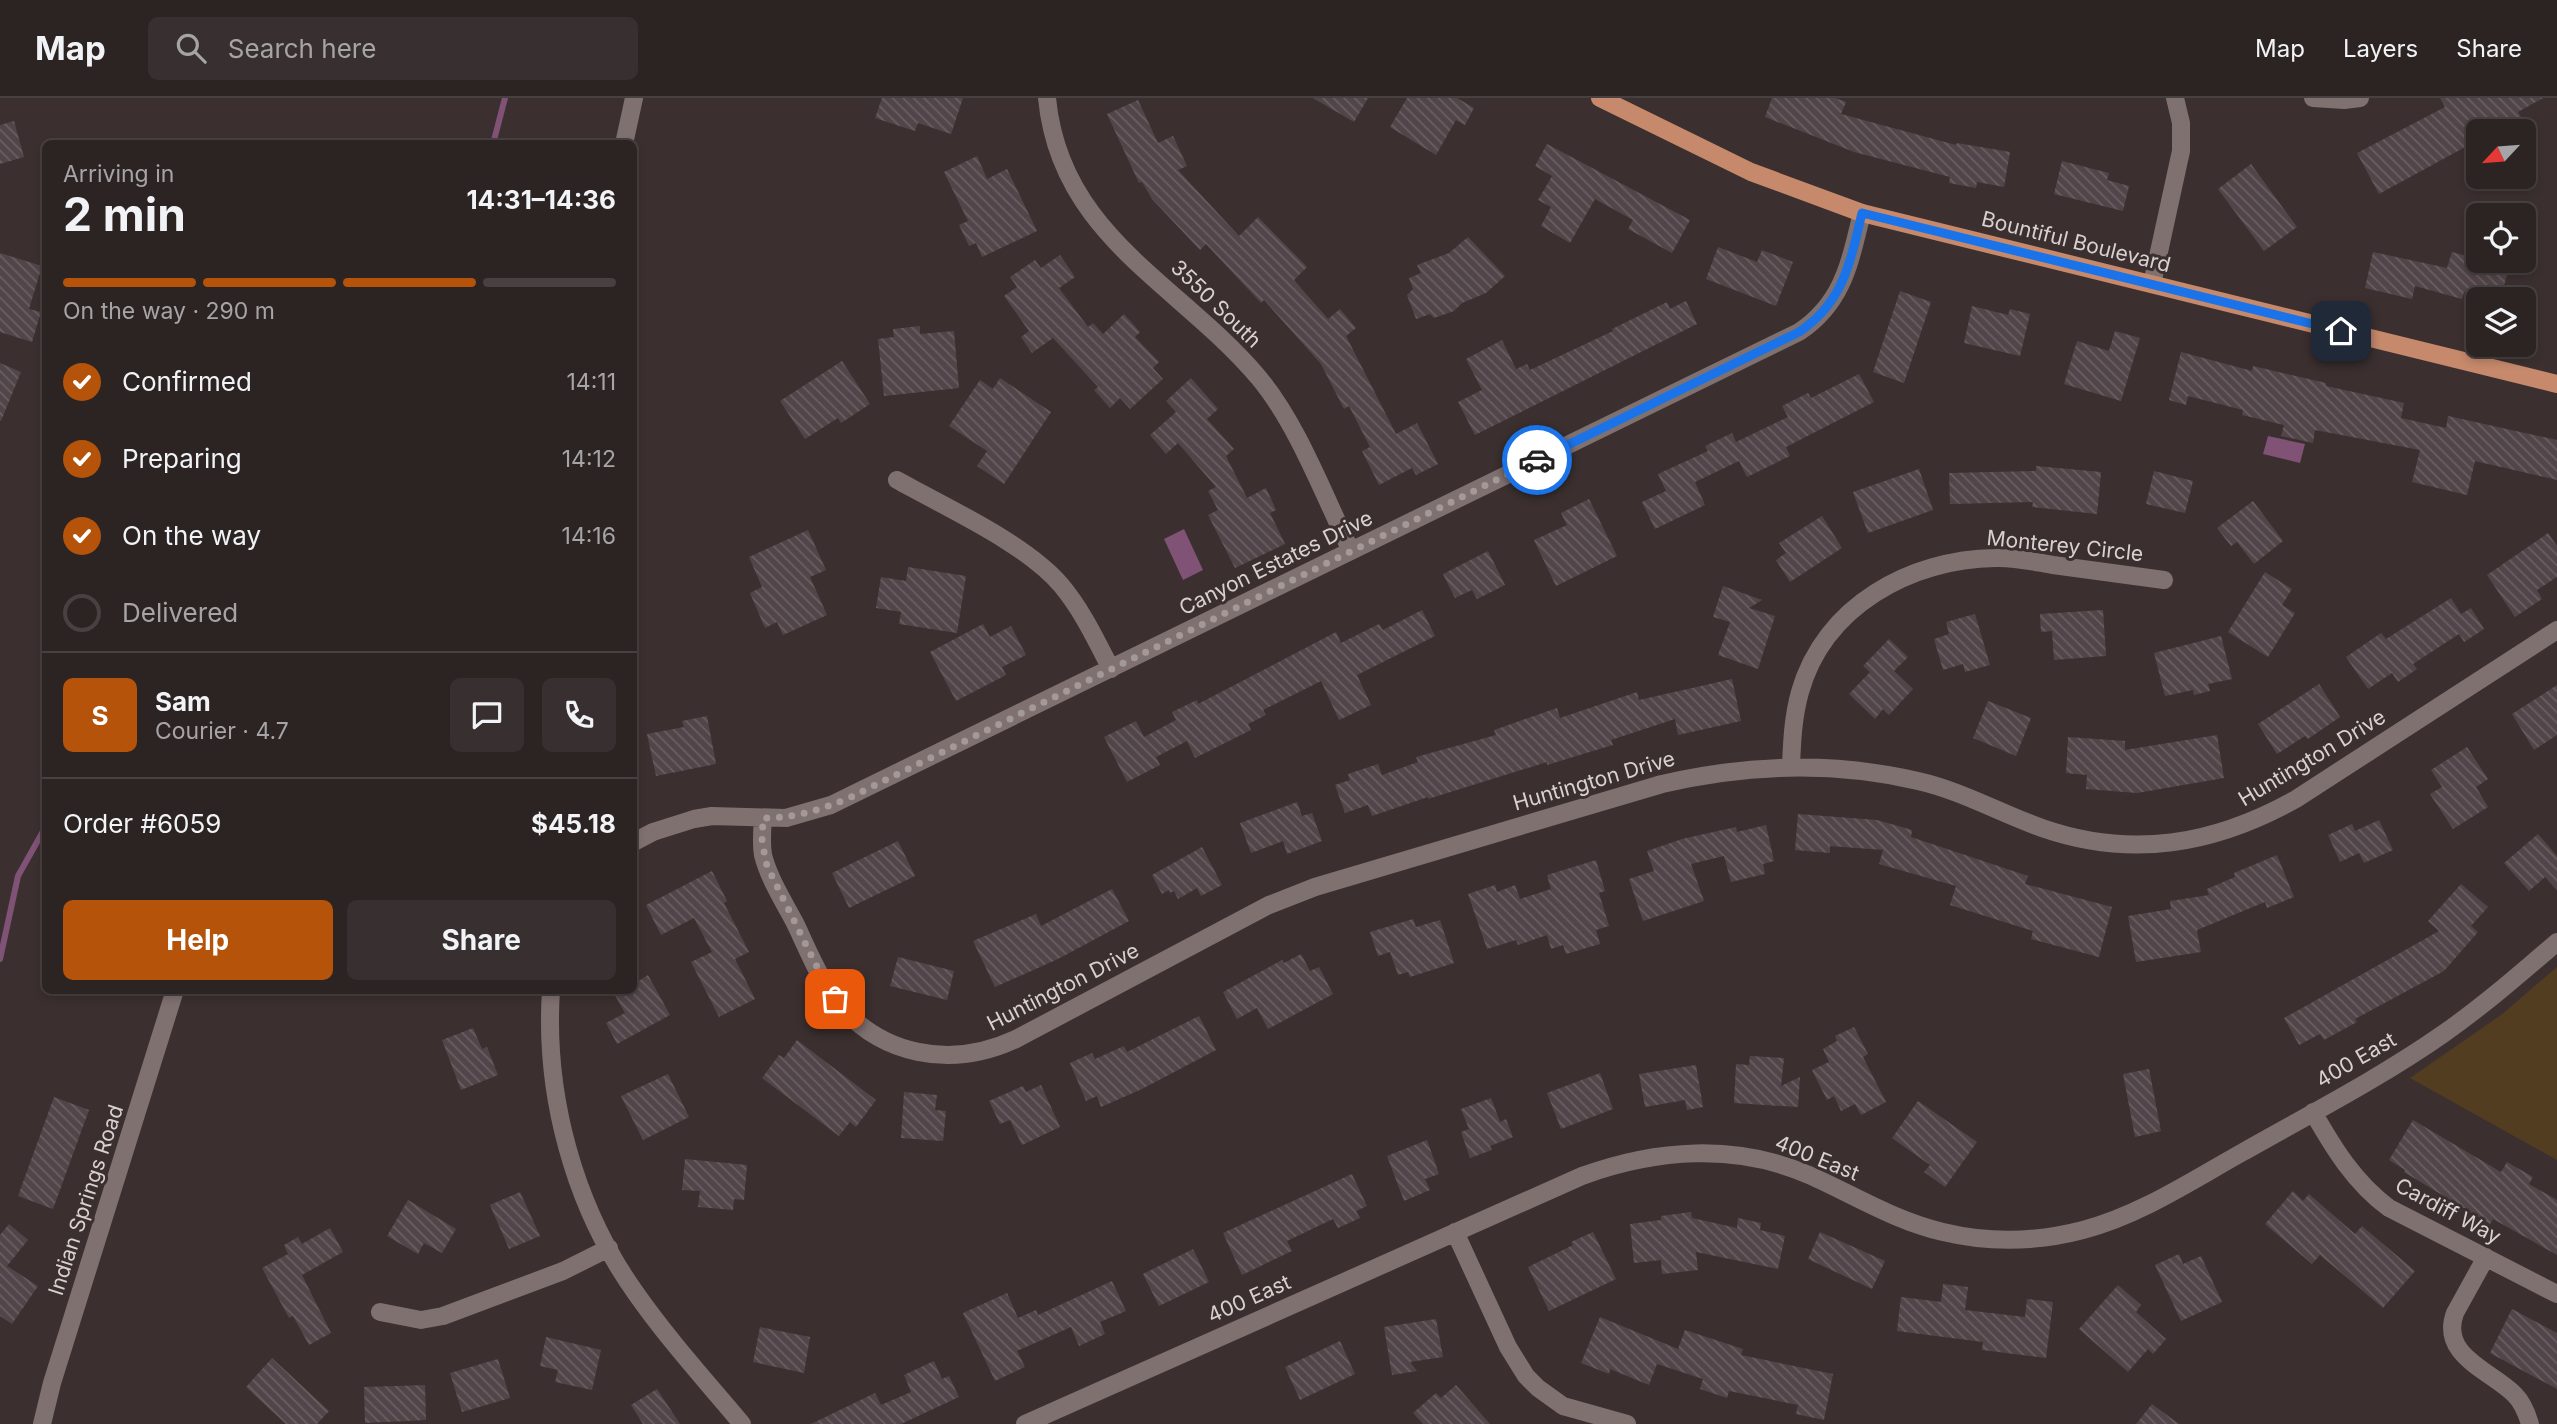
<!DOCTYPE html>
<html lang="en">
<head>
<meta charset="utf-8">
<style>
  body { margin:0; font-family:Inter,sans-serif; background:#383030; color:#f1f3f6; height:100vh; display:flex; flex-direction:column; font-size:26px; white-space:nowrap }
  * { box-sizing:border-box; margin:0 }
  p { font-size:23px; color:#a6a4a6 }
  .icon { flex:none; width:38px; height:38px; fill:none; stroke:currentColor; stroke-width:2; stroke-linecap:round; stroke-linejoin:round }
  .map { position:relative; flex:1; overflow:hidden }
  .side { position:absolute; left:42px; top:42px; width:595px; height:854px; display:flex; flex-direction:column; background:#2c2423; border-radius:10px; box-shadow:0 4px 10px #0003,0 0 0 2px #484141 }
  .side>* { flex:none }
  .needle { width:46px; rotate:244deg }
  .buttons { position:absolute; left:2466px; top:21px; display:grid; gap:14px }
  .buttons a { display:grid; place-items:center; width:70px; height:70px; border-radius:10px; background:#2c2423; box-shadow:0 4px 10px #0003,0 0 0 2px #484141; font-size:35px }
  .pin { position:absolute; display:grid; place-items:center; width:60px; height:60px; color:#fff; margin:-30px; border-radius:14px; box-shadow:0 4px 10px #0006 }
  .courier { position:absolute; display:grid; place-items:center; width:70px; height:70px; margin:-35px; border:5px solid #1a73e8; border-radius:50%; background:#fff; color:#222; box-shadow:0 2px 9px #0007 }
  .headline em { font-style:normal; font-weight:700 }
  .headline div { display:flex; flex-direction:column-reverse }
  .headline { display:flex; align-items:center; justify-content:space-between; height:119px; padding:0 21px }
  h1 { font-size:46px; font-weight:700; line-height:52px }
  .bar { display:grid; grid-template-columns:repeat(4,1fr); gap:10px 7px; align-content:center; height:84px; padding:0 21px }
  .bar i { height:9px; border-radius:5px; background:#484141 }
  .bar .active { background:#b45309 }
  .bar p { grid-column:span 4 }
  .line { display:flex; align-items:center; gap:18px; padding:0 21px; border-top:2px solid #484141 }
  .line div { flex:1 }
  .round { display:grid; place-items:center; flex:none; width:74px; height:74px; border-radius:10px; background:#383030 }
  ol { padding:0 21px; list-style:none }
  li { display:flex; align-items:center; gap:21px; height:77px }
  li p { margin-inline-start:auto }
  li .icon { padding:7px; border-radius:50%; background:#b45309; color:#fff; stroke-width:4 }
  li:last-child { color:#a6a4a6 }
  li i { width:38px; height:38px; border:4px solid #484141; border-radius:50% }
  .primary-button { display:flex; gap:14px; margin-top:auto; padding:14px 21px }
  .primary-button a { flex:1; height:80px; border-radius:10px; background:#b45309; color:#fff; font-size:28px; font-weight:700; line-height:80px; text-align:center }
  .primary-button a+a { background:#383030; color:#f1f3f6 }
  header { display:flex; align-items:center; gap:42px; box-sizing:border-box; height:98px; padding:0 35px; background:#2c2423; border-bottom:2px solid #484141 }
  header strong { font-size:33px }
  nav { display:flex; gap:38px; margin-inline-start:auto; font-size:24px }
  .search { width:490px; height:63px; background:#383030; display:flex; align-items:center; gap:18px; box-sizing:border-box; padding:0 24px; border-radius:10px; color:#a6a4a6; font-size:26px }
  .map>svg:first-child { display:block }
  .green { fill:#523d21 }
  .water { fill:#7f5276 }
  .lines { fill:none; stroke-linecap:round; stroke-linejoin:round }
  .stream { stroke:#7f5276; stroke-width:6 }
  .building { fill:url(#building-back-hatch) }
  .minor { stroke:#7f7170; stroke-width:18 }
  .major { stroke:#c6896b; stroke-width:18 }
  .done { stroke:#a29998; stroke-width:7; stroke-dasharray:0 12.6 }
  .route { stroke:#1a73e8; stroke-width:9 }
  .labels { text-anchor:middle; stroke-width:6; stroke-linejoin:round; paint-order:stroke }
  .street-label { font-size:21px; fill:#d9d1d0; stroke:#3b302f }
</style>
</head>
<body>
<header>
<strong>Map</strong>
<div class="search"><svg class="icon" aria-label="search" viewBox="0 0 24 24"><circle cx="10" cy="10" r="6"/><path d="M15 15l6 6"/></svg>Search here</div>
<nav><a>Map</a><a>Layers</a><a>Share</a></nav>
</header>
<div class="map">
<svg width="2557" height="1326" viewBox="0 0 2557 1326">
  <defs>
    <pattern id="building-back-hatch" width="6" height="6" patternUnits="userSpaceOnUse" patternTransform="scale(1.75)"><rect width="6" height="6" fill="#514549"/><path d="M-1 5l2 2M0 0l6 6M5-1l2 2" fill="none" stroke="#695f62"/></pattern>
  </defs>
  <rect width="100%" height="100%" fill="#3b302f"/>
  <!-- green -->
  <path class="green" d="M2557,869v193l-147,-82 91,-63z"/>
  <!-- water -->
  <path class="water" d="M2268,338l37,8 -5,19 -37,-9z
    M1184,431l19,41 -20,10 -19,-41z"/>
  <g class="lines">
    <!-- stream -->
    <path class="stream" d="M493,46l12,-46
      M0,861l18,-83 28,-50"/>
  </g>
  <!-- building -->
  <path class="building" d="M882,0h81l-12,36 -33,-11 -3,8 -40,-13z
    M1313,0h55l-14,24z
    M1407,0h50l17,10 -9,17 -9,-5 -20,35 -46,-28z
    M1772,0h63l11,4 -5,12 115,31 1,-2 53,9 -6,35 -27,-5 -1,6 -27,-5 1,-6 -96,-25 -89,-35z
    M2440,0h103l-25,14 6,10 -18,9h-28v9l-99,54 -22,-41 88,-46z
    M1138,2l20,43 15,-7 14,30 -9,4 61,66 19,-19 49,50 -13,13 34,39 12,-10 16,19 -10,8 50,98 21,-11 21,41 -22,11 -4,-7 -33,17 -17,-34 8,-4 -21,-41 -5,3 -23,-45 -57,-64 -3,3 -55,-59 -6,6 -48,-51 -10,-17 -3,1 -32,-69z
    M14,23l10,36 -24,7v-39z
    M1547,46l143,76 -18,33 -44,-24 5,-9 -38,-21 -25,44 -29,-17 10,-19 -13,-7 14,-24 -17,-10z
    M977,58l10,23 20,-10 30,62 -55,26 -6,-14 -7,3 -10,-21 9,-4 -24,-49z
    M2062,63l47,12 -2,7 22,6 -6,25 -69,-17z
    M2251,66l46,63 -33,24 -46,-62z
    M1468,139l37,39 -19,17 -24,10 -8,8 -20,7 -4,-4 -14,5 -9,-24 6,-6 -4,-11 12,-5 -4,-8 32,-12z
    M1718,149l39,15 5,-12 31,12 -17,44 -70,-27z
    M2373,154l74,16 5,-16 57,16 -9,31h-11l-25,-7 -2,7 -47,-13 -3,13 -47,-11z
    M0,155l42,13 -13,43 12,3 -9,30 -32,-10z
    M1060,157l15,22 -16,11 29,39 5,-4 10,11 21,-20 16,18 -5,5 24,25 -6,6 10,11 -33,30 -10,-11 -10,10 -16,-18 4,-3 -45,-49 -21,15 -11,-16 8,-6 -25,-35 13,-9 -7,-10 25,-17 6,8z
    M1900,193l31,11 -27,81 -31,-11z
    M1686,203l11,23 -222,111 -17,-33 24,-12 -16,-31 36,-19 14,29 11,-5 3,6 83,-39 -1,-2 55,-27 3,7z
    M1972,208l36,9 2,-6 20,5 -10,42 -56,-13z
    M920,228v8l34,-3 5,57 -75,8 -6,-57 16,-2 -1,-8z
    M2115,233l25,7 -19,63 -57,-17 13,-43 32,10z
    M2181,254l71,19 1,-5 73,17v3l78,17 -3,15 45,10 2,-12 109,24v40l-82,-19 -8,34 -55,-13 8,-32 -105,-20 -2,13 -32,-7 3,-11 -42,-10 1,-5 -55,-14 -2,9 -17,-5z
    M842,263l28,43 -29,19 -3,-5 -33,21 -25,-38z
    M0,265l21,9 -20,49h-1z
    M1859,276l15,28 -88,45 4,9 -43,21 -8,-16 -44,21 10,23 -50,24 -13,-27 24,-11 -8,-17 50,-23 -3,-5 27,-13 4,9 52,-25 -6,-11 26,-13 3,5z
    M1000,280l51,34 -47,72 -27,-18 10,-15 -38,-25 31,-46 13,9z
    M1191,280l27,31 -11,10 27,30 -8,7 21,42 19,-10 10,22 -6,3 15,31 -50,24 -27,-53 10,-5 -10,-19 8,-4 -38,-44 -12,11 -16,-19 26,-23 -10,-11z
    M2036,368l65,6 -4,42 -65,-7 1,-5 -83,2 -1,-31 87,-2z
    M1919,371l14,41 -65,23 -15,-41z
    M2154,373l39,10 -8,32 -39,-9z
    M1589,401l28,57 -61,30 -22,-46 33,-15 -6,-12z
    M2253,403l30,40 -29,23 -17,-22 -6,4 -14,-18z
    M1822,418l20,32 -52,34 -14,-22 10,-7 -7,-10z
    M808,432l18,40 -16,7 17,38 -44,20 -6,-13 -12,6 -15,-35 12,-6 -13,-30z
    M2548,435l9,13v31l-20,13 5,9 -27,18 -28,-42z
    M1488,453l17,34 -28,14 -5,-9 -17,8 -12,-24z
    M908,469l58,9 -9,57 -58,-9 2,-12 -25,-4 5,-31 25,4z
    M2265,474l27,17 -10,16 13,8 -27,44 -40,-25z
    M1723,488l39,14 -13,8 26,8 -17,53 -40,-14 12,-33 -17,-5z
    M2451,500l10,16 10,-6 13,21 -20,13 -5,-8 -46,30 4,5 -19,13 -6,-9 -24,16 -22,-32 35,-24 5,6z
    M1422,512l13,26 -78,39 14,30 -32,15 -18,-39 -58,29 3,5 -18,9 3,6 -56,28 -8,-17 -31,16 4,8 -33,17 -23,-45 32,-16 8,16 32,-17 -4,-8 25,-12 1,4 138,-72 5,11 38,-19 4,6z
    M2103,512l3,46 -52,4 -2,-29 -11,1 -1,-18z
    M1975,516l15,51 -25,7 -2,-8 -20,6 -9,-31 15,-5 -3,-12z
    M983,526l7,13 21,-11 15,29 -24,12 4,8 -50,26 -26,-49z
    M2221,538l11,43 -24,5 2,7 -16,4 -1,-5 -28,6 -11,-43z
    M1889,541l19,18 -14,14 19,18 -24,26 -6,-6 -8,10 -26,-25 21,-22 -7,-6z
    M1732,581l9,42 -63,14 -3,-16 -64,21 2,5 -20,6 -46,14v-3l-119,37v-2l-56,19 -4,-11 -23,8 -10,-28 15,-5 -2,-6 30,-10 4,11 36,-13 -2,-5 80,-22 -2,-5 63,-22 3,10 77,-26 2,8z
    M2319,586l21,33 -32,22 -3,-3 -28,18 -19,-30z
    M2557,587v50l-23,15 -22,-36z
    M1988,603l43,17 -15,38 -43,-18z
    M707,618l9,48 -60,12 -9,-42 37,-7 -2,-6z
    M2217,637l7,43 -87,15 -51,-4 1,-14 -21,-2 2,-36 57,4v9z
    M2467,649l21,32 -12,8 12,20 -35,22 -23,-35 12,-7 -11,-17z
    M1297,704l5,14 10,-3 10,28 -35,13 -4,-13 -32,12 -11,-30z
    M1798,716l79,6 35,10 -1,7 117,39 -3,8 87,23 -13,50 -68,-18 2,-8 -83,-26 6,-19 -77,-22 4,-14 -53,-4v7l-35,-3z
    M2379,722l14,30 -29,13 -5,-10 -19,9 -12,-27 24,-11 3,7z
    M1766,727l8,36 -11,3 2,10 -34,8 -7,-26 -33,8 13,37 -61,20 -14,-42 25,-8 -7,-20 35,-12 54,-12 1,5z
    M2538,736l19,22v34l-12,-13 -16,14 -25,-28z
    M898,743l17,35 -66,32 -17,-35z
    M1202,749l20,38 -21,11 -4,-8 -19,11 -4,-8 -4,2 -1,-3 -7,4 -10,-19z
    M2277,757l17,42 -27,11 -2,-6 -68,28 4,22 -65,10 -8,-46 43,-7 -1,-8 39,-6 -2,-6 28,-12 -1,-4z
    M1596,762l9,31 -6,2 10,33 -13,4 4,14 -34,10 -3,-9 -12,4 -4,-14 -29,10 -2,-5 -29,9 -19,-55 27,-9 2,7 18,-7 5,14 31,-10 -4,-14z
    M712,773l15,30 -3,2 25,49 -14,7 20,40 -36,18 -28,-55 21,-10 -18,-34 -33,17 -15,-30z
    M2461,786l27,23 -17,19 7,6 -34,39 -89,48 2,3 -33,18 -4,-6 -21,11 -15,-27 155,-87 -11,-10z
    M1112,791l17,32 -71,38 -63,28 -22,-46 63,-27 5,12z
    M1413,821l3,8 24,-7 14,43 -44,14 -2,-5 -10,3 -8,-23 -12,4 -8,-24z
    M1301,856l9,17 9,-4 14,27 -65,35 -11,-21 -20,11 -14,-27 59,-32 2,3z
    M898,859l56,14 -7,29 -57,-14z
    M648,877l22,40 -53,29 -11,-21 19,-10 -13,-23h22v-6z
    M1199,918l17,34 -74,39 -41,18 -4,-11 -11,5 -16,-38 22,-10 3,6 29,-13 3,6z
    M1854,929l14,27 -5,3 23,45 -25,13 -6,-11 -14,7 -7,-15 -7,4 -15,-30 17,-8 -6,-13 14,-8 -2,-5z
    M473,930l9,21 5,-2 11,28 -37,15 -19,-50z
    M797,942l79,60 -20,27 -6,-5 -11,14 -77,-58 17,-23 5,3z
    M1750,958l34,2 -3,28 19,-9 -2,30 -64,-4 2,-39 13,1z
    M1696,967l7,42 -16,3 -2,-10 -40,7 -6,-33z
    M2149,971l12,62 -26,6 -12,-63z
    M1600,975l13,36 -52,20 -14,-36z
    M668,976l21,43 -46,23 -22,-44z
    M1041,987l19,42 -38,18 -12,-25 -10,4 -11,-23 34,-15 3,6z
    M904,994l33,3 -2,15 11,1 -3,30 -42,-3z
    M54,999l35,13 -36,99 -35,-13z
    M1491,1000l9,24 6,-3 7,18 -23,9 2,4 -22,8 -9,-26 8,-3 -8,-20z
    M1918,1003l59,41 -32,45 -21,-15 6,-7 -38,-27z
    M2413,1022l88,52 6,-10 26,15 -4,7 28,16v55l-64,-36 -3,5 -86,-52 1,-2 -16,-10z
    M1427,1042l12,34 -14,5 5,11 -26,11 -17,-45z
    M685,1061l62,6 -3,35 -10,-1 -1,11 -35,-3 2,-16 -18,-1z
    M1352,1076l15,32 -11,5 4,7 -22,10 -5,-9 -46,22 5,10 -50,24 -19,-42z
    M2293,1093l10,10 6,-7 46,40 7,-8 53,45 -32,37 -63,-53 -8,9 -47,-40z
    M520,1094l20,44 -31,13 -19,-44z
    M408,1102l48,29 -14,24 -18,-10 -6,11 -31,-18z
    M1691,1114l1,6 45,10 1,-10 23,5 -1,7 25,6 -7,33 -82,-17 2,18 -36,4 -1,-14 -27,3 -4,-39 31,-4v-4z
    M9,1126l19,16 -21,26 31,20 -26,38 -12,-8v-81z
    M330,1130l13,24 -41,23 29,58 -22,12 -16,-29 -4,2 -27,-50 26,-14 -4,-9 14,-8 4,7z
    M1593,1134l23,47 -67,32 -21,-44 45,-22 -2,-3z
    M1820,1134l65,29 -13,28 -64,-30z
    M1193,1151l16,33 -50,24 -16,-32z
    M2179,1156l4,10 18,-8 21,46 -41,19 -26,-56z
    M1112,1183l14,30 -26,11 5,12 -26,12 -8,-19 -54,24 8,16 -30,14 -32,-68 44,-20 11,25 18,-8 2,5z
    M1943,1186l25,3 -3,23 60,7 2,-18 26,3 -7,56 -64,-8 1,-8 -86,-11 4,-34 40,5z
    M2118,1187l23,20 -5,7 30,27 -13,15 -5,-5 -20,23 -49,-43z
    M2512,1211l45,24v56l-67,-36z
    M1600,1219l78,32 7,-19 58,19 -2,6 92,19 -9,46 -28,-6 2,-9 -69,-14 -2,7 -27,-9 3,-10 -46,-15 -8,21 -39,-16 -1,5 -28,-11z
    M1436,1221l7,38 -33,5 7,9 -25,4 -8,-48z
    M760,1229l50,10 -6,36 -51,-11z
    M546,1239l55,13 -9,40 -37,-8 3,-12 -18,-4z
    M1340,1243l15,33 -55,26 -15,-33z
    M272,1260l57,53 -12,13h-31l-40,-37z
    M498,1261l12,39 -48,14 -12,-39z
    M934,1263l8,18 7,-3 10,21 -58,27h-90l64,-31 6,12 30,-13 -7,-17z
    M425,1287l1,35 -61,3 -1,-36z
    M1456,1287l34,39h-67l-10,-11 23,-20 5,5z
    M657,1291l23,35h-37l-12,-19z
    M2152,1306l27,20h-43z"/>
  <g class="lines">
    <!-- minor -->
    <path class="minor" d="M1047,0c13,138 132,185 212,280 39,47 65,118 92,173
      M2313,0l31,2 16,-2
      M624,46l10,-46
      M2152,186l29,-133v-28l-6,-25
      M897,382c50,28 128,63 164,105 21,25 35,55 50,84
      M1791,668c1,-25 2,-49 9,-74 24,-86 111,-133 195,-134 19,-1 40,4 58,7 37,5 74,10 111,15
      M763,720c-1,13 -2,25 0,37 6,24 21,47 32,68 12,25 23,53 39,75 45,59 118,71 182,41l253,-134 46,-18 347,-103c86,-20 170,-23 256,-3 44,10 82,32 124,47 89,31 172,17 254,-29l261,-169
      M634,744l19,-10 41,-13 18,-3 74,2 45,-13 968,-473c45,-30 51,-71 63,-119
      M551,892c-7,105 23,216 84,302 32,46 71,89 107,132
      M2313,1014c21,37 42,71 76,96l168,86
      M1455,1134l53,115 18,29 12,12 25,18 64,18
      M2486,1159l-31,56c-16,43 37,58 60,82 8,8 12,19 15,29
      M380,1214l41,8 22,-4 120,-45 46,-23
      M42,1326l10,-41 123,-393
      M1025,1326l557,-248c74,-27 154,-33 227,-1 45,20 86,46 134,57 46,11 94,10 140,-2 57,-15 108,-49 160,-78 67,-38 137,-74 200,-118 40,-28 77,-60 114,-92"/>
    <!-- major -->
    <path class="major" d="M1600,0l151,74 111,41 695,171"/>
  </g>
  <g class="lines">
    <!-- done -->
    <path class="done" d="M835,901l-16,-28 -52,-105 -5,-24 1,-24c32,0 58,-8 88,-21l686,-337"/>
    <!-- route -->
    <path class="route" d="M1537,362l262,-128c45,-30 51,-70 63,-119l479,118"/>
  </g>
  <g class="labels">
    <!-- street labels -->
    <g class="street-label">
      <text transform="translate(2076 144) rotate(14)" y="7">Bountiful Boulevard</text>
      <text transform="translate(1216 206) rotate(44)" y="7">3550 South</text>
      <text transform="translate(2065 448) rotate(6)" y="7">Monterey Circle</text>
      <text transform="translate(1276 465) rotate(-26)" y="7">Canyon Estates Drive</text>
      <text transform="translate(2312 660) rotate(-31)" y="7">Huntington Drive</text>
      <text transform="translate(1594 683) rotate(-16)" y="7">Huntington Drive</text>
      <text transform="translate(1063 889) rotate(-27)" y="7">Huntington Drive</text>
      <text transform="translate(2356 962) rotate(-30)" y="7">400 East</text>
      <text transform="translate(1817 1060) rotate(22)" y="7">400 East</text>
      <text transform="translate(86 1102) rotate(-72)" y="7">Indian Springs Road</text>
      <text transform="translate(2448 1113) rotate(28)" y="7">Cardiff Way</text>
      <text transform="translate(1249 1201) rotate(-24)" y="7">400 East</text>
    </g>
  </g>
</svg>
<div class="buttons">
<a><svg class="needle" viewBox="-14 -14 28 28"><path d="M0-13l5 13h-10z" fill="#e53935"/><path d="M0 13l5-13h-10z" fill="#a6a4a6"/></svg></a>
<a><svg class="icon" aria-label="locate" viewBox="0 0 24 24"><circle cx="12" cy="12" r="6"/><path d="M12 2v4M12 18v4M2 12h4M18 12h4"/></svg></a>
<a><svg class="icon" aria-label="layers" viewBox="0 0 24 24"><path d="M12 4l9 5-9 5-9-5zM3 14l9 5 9-5"/></svg></a>
</div>
<div class="pin" style="left:835px;top:901px;background:#ea580c"><svg class="icon" aria-label="bag" viewBox="0 0 24 24"><path d="M5 8h14l-1 12H6zM9 8a3 3 0 0 1 6 0"/></svg></div>
<div class="pin" style="left:2341px;top:233px;background:#1f2937"><svg class="icon" aria-label="home" viewBox="0 0 24 24"><path d="M3 11l9-7 9 7M6 9v11h12V9"/></svg></div>
<div class="courier" style="left:1537px;top:362px"><svg class="icon" aria-label="car" viewBox="0 0 24 24"><path d="M5 17H2v-5l4-1 3-4h7l3 4 3 1v5h-3M9 17h6M6 11h13"/><circle cx="7" cy="17" r="2"/><circle cx="17" cy="17" r="2"/></svg></div>
<section class="side">
<div class="headline"><div><h1>2 min</h1><p>Arriving in</p></div><em>14:31–14:36</em></div>
<div class="bar"><i class="active"></i><i class="active"></i><i class="active"></i><i></i><p>On the way · 290 m</p></div>
<ol>
<li><svg class="icon" aria-label="check" viewBox="0 0 24 24"><path d="M5 12l5 5 9-10"/></svg>Confirmed<p>14:11</p></li>
<li><svg class="icon" aria-label="check" viewBox="0 0 24 24"><path d="M5 12l5 5 9-10"/></svg>Preparing<p>14:12</p></li>
<li><svg class="icon" aria-label="check" viewBox="0 0 24 24"><path d="M5 12l5 5 9-10"/></svg>On the way<p>14:16</p></li>
<li><i></i>Delivered</li>
</ol>
<div class="line" style="height:126px"><b class="round" style="background:#b45309;color:#fff">S</b><div><b>Sam</b><p>Courier · 4.7</p></div><a class="round"><svg class="icon" aria-label="chat" viewBox="0 0 24 24"><path d="M4 5h16v11H9l-5 4z"/></svg></a><a class="round"><svg class="icon" aria-label="phone" viewBox="0 0 24 24"><path d="M5 4h4l2 5-3 2q2 4 5 5l2-3 5 2v4C11 20 4 13 5 4z"/></svg></a></div>
<div class="line" style="height:91px"><div>Order #6059</div><b>$45.18</b></div>
<div class="primary-button"><a>Help</a><a>Share</a></div>
</section>
</div>
</body>
</html>
